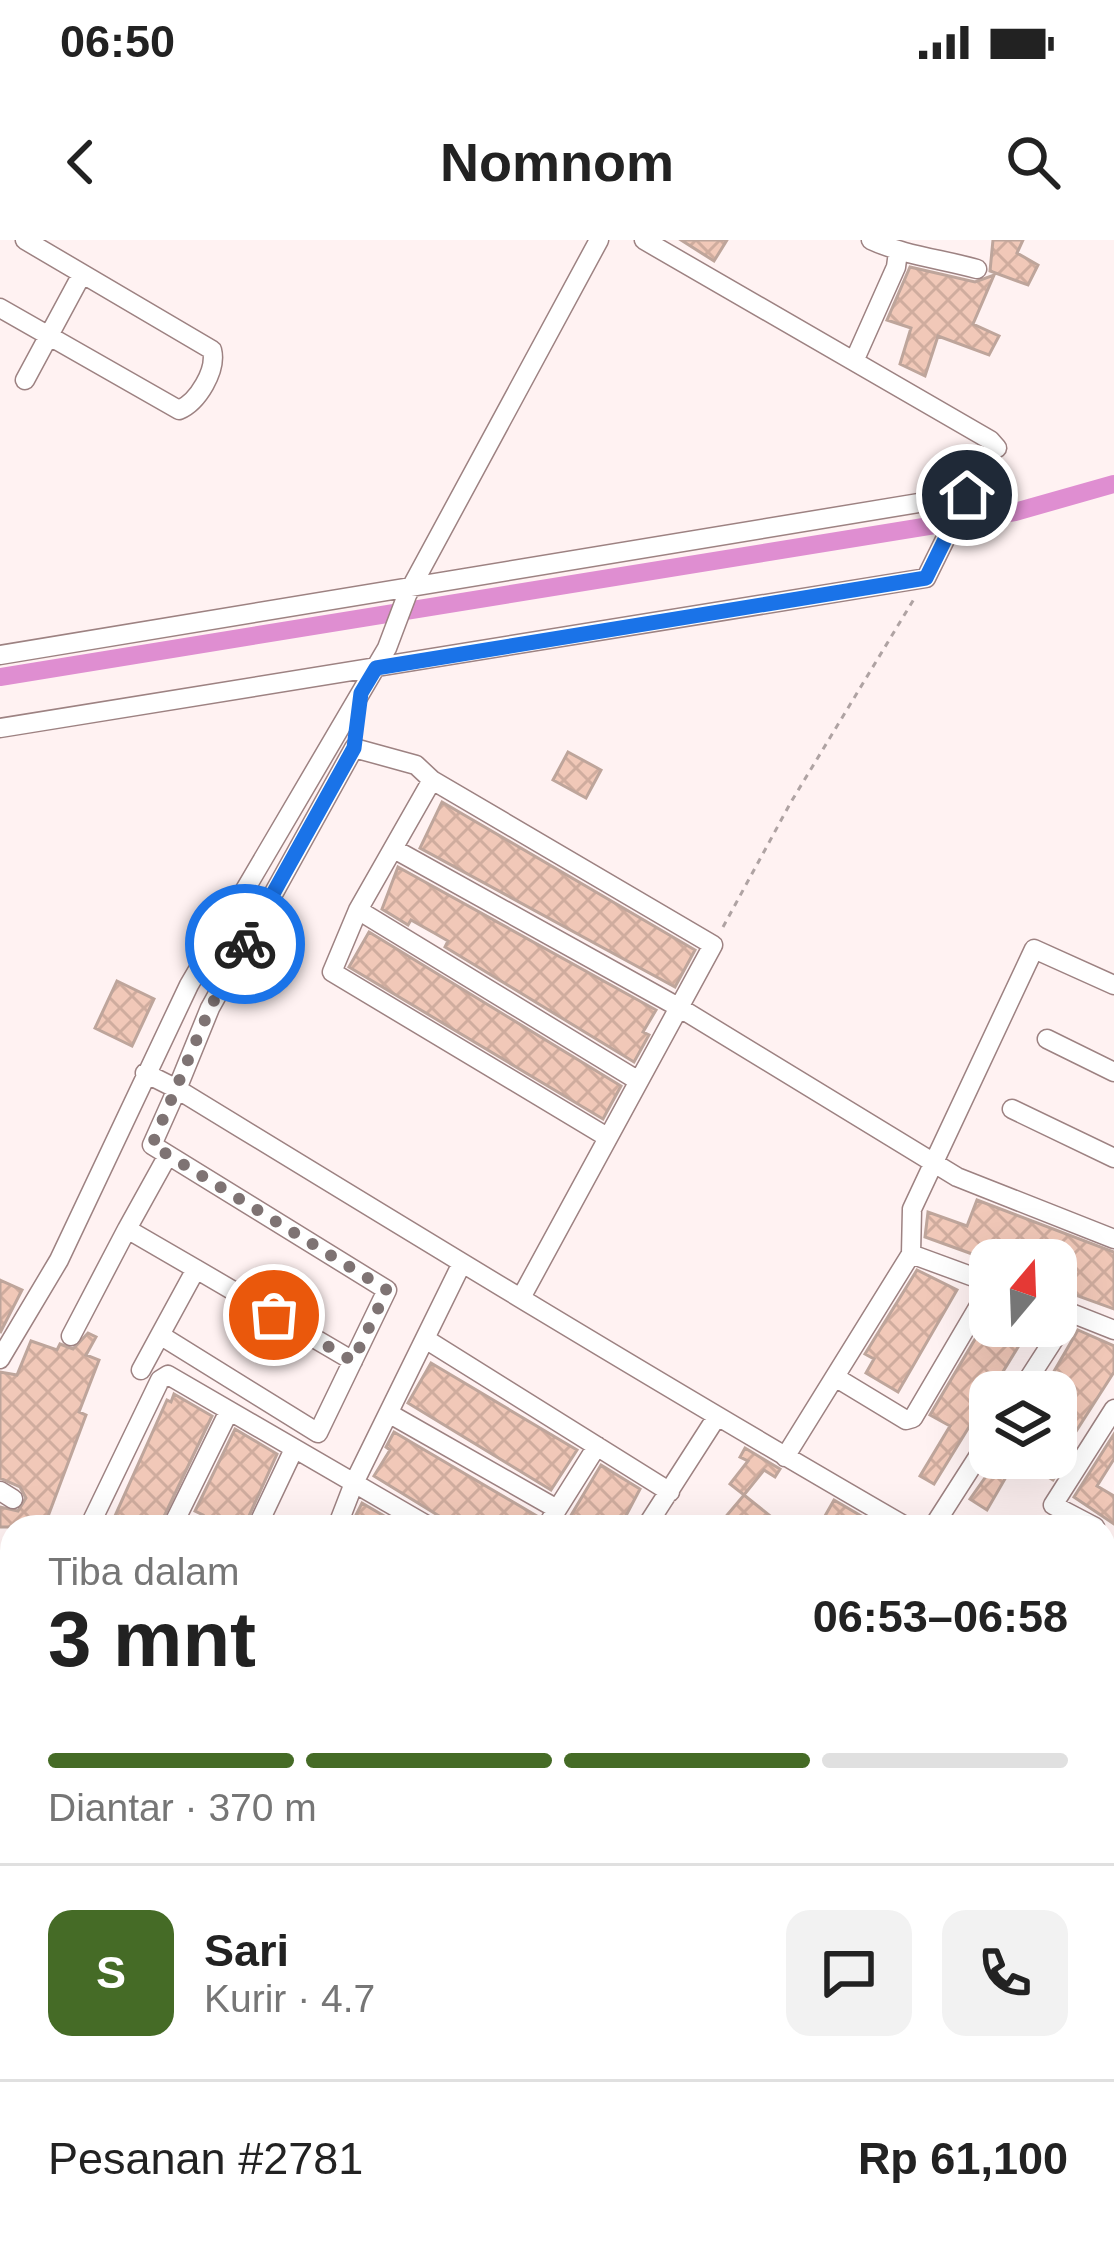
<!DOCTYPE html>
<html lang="id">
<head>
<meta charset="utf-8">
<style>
  body { margin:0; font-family:Arial,sans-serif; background:#f2f2f2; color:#222; height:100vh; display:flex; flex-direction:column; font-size:45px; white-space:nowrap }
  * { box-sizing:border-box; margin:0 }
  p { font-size:39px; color:#767676 }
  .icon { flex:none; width:66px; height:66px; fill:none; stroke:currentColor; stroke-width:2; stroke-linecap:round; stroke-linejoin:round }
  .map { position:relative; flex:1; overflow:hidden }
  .side { position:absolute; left:0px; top:1275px; width:1116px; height:747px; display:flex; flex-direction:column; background:#fff; border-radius:36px 36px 0 0; box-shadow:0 12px 48px #0002 }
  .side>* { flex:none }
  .needle { width:78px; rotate:19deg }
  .controls { position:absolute; left:969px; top:999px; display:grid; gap:24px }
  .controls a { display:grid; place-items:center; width:108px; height:108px; border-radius:24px; background:#fff; box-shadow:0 12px 48px #0002; font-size:60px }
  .pin { position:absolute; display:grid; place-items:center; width:102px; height:102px; color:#fff; margin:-51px; border:6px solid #fff; border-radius:50%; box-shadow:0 3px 12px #0007 }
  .courier { position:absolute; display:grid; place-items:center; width:120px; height:120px; margin:-60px; border:9px solid #1a73e8; border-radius:50%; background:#fff; color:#222; box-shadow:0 3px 15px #0007 }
  .headline em { font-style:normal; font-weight:800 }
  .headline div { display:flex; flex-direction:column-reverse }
  .headline { display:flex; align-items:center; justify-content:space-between; height:204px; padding:0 48px }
  h1 { font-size:78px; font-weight:800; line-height:90px }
  .bar { display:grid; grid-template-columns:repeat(4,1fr); gap:18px 12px; align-content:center; height:144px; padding:0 48px }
  .bar i { height:15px; border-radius:9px; background:#e0e0e0 }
  .bar .current { background:#456b26 }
  .bar p { grid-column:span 4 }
  .line { display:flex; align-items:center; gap:30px; padding:0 48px; border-top:3px solid #e0e0e0 }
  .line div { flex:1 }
  .round { display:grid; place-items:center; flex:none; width:126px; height:126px; border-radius:24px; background:#f2f2f2 }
  .status { display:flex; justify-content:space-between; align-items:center; height:84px; padding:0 60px; background:#fff; direction:ltr }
  .status svg { height:33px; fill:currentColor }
  header { display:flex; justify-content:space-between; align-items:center; height:156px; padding:0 48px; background:#fff; font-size:54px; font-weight:800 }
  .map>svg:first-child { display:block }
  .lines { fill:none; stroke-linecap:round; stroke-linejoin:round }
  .canal { stroke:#df8ed1; stroke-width:18 }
  .building { fill:url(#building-cross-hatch); stroke:#bea59b; stroke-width:3 }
  .minor-casing { stroke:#9d8282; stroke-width:21 }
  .path { stroke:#afa3a3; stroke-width:3; stroke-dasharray:6 6; stroke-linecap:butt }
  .minor { stroke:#fff; stroke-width:18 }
  .done { stroke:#7e7373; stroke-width:12; stroke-dasharray:0 21.6 }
  .route { stroke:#1a73e8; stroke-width:15 }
</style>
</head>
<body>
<div class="status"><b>06:50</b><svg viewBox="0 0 49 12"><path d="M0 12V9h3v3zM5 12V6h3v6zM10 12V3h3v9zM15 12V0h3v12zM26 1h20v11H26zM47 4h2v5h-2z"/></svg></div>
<header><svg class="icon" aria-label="back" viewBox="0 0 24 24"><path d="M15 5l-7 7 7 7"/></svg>Nomnom<svg class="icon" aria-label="search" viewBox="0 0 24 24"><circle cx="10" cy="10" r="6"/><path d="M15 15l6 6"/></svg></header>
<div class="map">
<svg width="1114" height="2020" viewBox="0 0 1114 2020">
  <defs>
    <pattern id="building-cross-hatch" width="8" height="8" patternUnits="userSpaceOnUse" patternTransform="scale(3)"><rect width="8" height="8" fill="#f1c8b8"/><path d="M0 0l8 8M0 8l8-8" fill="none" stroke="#cfac9e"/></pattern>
  </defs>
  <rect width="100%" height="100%" fill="#fff2f2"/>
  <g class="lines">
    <!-- canal -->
    <path class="canal" d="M0,437l1015,-165 99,-28"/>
  </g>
  <!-- building -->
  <path class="building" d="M681,0h46l-13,21z
    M993,0h30l-6,13 21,12 -10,20 -38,-14z
    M910,27l65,15 19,-7 -21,49 26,12 -10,19 -51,-19 -13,40 -25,-12 11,-36 -24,-8z
    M568,512l33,18 -15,28 -33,-18z
    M442,562l253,148 -20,37 -255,-139z
    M398,627l258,143 -13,22 6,3 -15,27 -189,-115 3,-6 -12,-7 -25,-14 -3,5 -26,-16z
    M369,692l252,154 -18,33 -254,-152z
    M117,741l37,18 -22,47 -37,-18z
    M977,960l137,52v57l-58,-21v-28h-83l2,-5 -50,-18 3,-25 39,14z
    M917,1030l40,20 -59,102 -32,-19 8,-14 -9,-5z
    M0,1040l22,10 -22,43z
    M990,1074v12h41l-97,158 -14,-8 30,-50 -20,-11z
    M1078,1090l36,16v26l-55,86 2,9 -8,13 -36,-22 -30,52 -17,-11 29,-41h57v-66h-14z
    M88,1093l8,4 -10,18 13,5 -20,52 7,3 -42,112h-44v-20l18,4 8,-13 -6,-11 -20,-9v-106l17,3 14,-34 26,9 3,-6 13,5z
    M431,1123l146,87 -26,40 -143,-87z
    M174,1154l38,22 -53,111h-49l57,-127 4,2z
    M235,1189l42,25 -33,73h-46l5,-12 -8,-4z
    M394,1192l143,84 -5,11h-75l-83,-51 16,-26 -4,-3z
    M1114,1194v25l-17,27 17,10v28l-40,-27z
    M745,1208l35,21 -5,8 -11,-7 -20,25 -14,-11 18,-23 -8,-4z
    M601,1225l39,24 -20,38h-56z
    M744,1255l40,32h-67z
    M834,1260l12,7 34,20h-35l-20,-11z
    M362,1263l41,24h-36l-13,-8z"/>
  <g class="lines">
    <defs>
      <path id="minor" d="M644,0l346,200 7,8
        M871,0c32,15 70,19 106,29
        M0,68l179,102c19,-8 38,-40 33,-60l-187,-110
        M855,119l41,-92 2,-15
        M25,140l57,-106
        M0,415l967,-160
        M0,488l926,-150 41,-83
        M432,540l-16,-15 -62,-17 -144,260 -33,81c242,148 484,296 730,438
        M394,609l286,159 277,169 157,62
        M358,670l279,170
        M1047,799l67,33
        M145,833l32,16 -25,56 235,145 -69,143 -158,-98 36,-66 157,92
        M1012,869l102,49
        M168,915l-41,74 69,40
        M911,1014l79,29
        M522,1056l191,-351 -281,-165 -74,130 -26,62 275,165
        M1056,1067l58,23
        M71,1096l56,-107
        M427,1100l243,152
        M0,1119l59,-99 130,-275 198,-337 20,-53 192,-355
        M141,1130l19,-35
        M835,1137l71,43 7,-2 77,-131
        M1020,1152l51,-79
        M390,1174l167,95
        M785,1217l126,-203 1,-45 122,-260 80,36
        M0,1251l13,8
        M89,1287l71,-147 8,-5 262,152
        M172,1287l57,-116
        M257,1287l37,-78
        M337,1287l17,-44 108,-220
        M546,1287l51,-81
        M646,1287l70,-109
        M933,1287l57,-89
        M1095,1287l-42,-22 61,-96
        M1104,1398l10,5
        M0,1488l12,7
        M1104,1502l10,5
        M1104,1588l10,6
        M1104,1709l10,-18
        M1104,1771l10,6
        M1104,1886l10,-18
        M1104,1978l10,6"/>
    </defs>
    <!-- minor casing -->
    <use href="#minor" class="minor-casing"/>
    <!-- path -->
    <path class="path" d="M723,687l68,-125 123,-203"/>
    <!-- minor -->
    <use href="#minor" class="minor"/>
  </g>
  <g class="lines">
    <!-- done -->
    <path class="done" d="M245,704l-35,64 -58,137 235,145 -34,71 -79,-46"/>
    <!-- route -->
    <path class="route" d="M245,704l109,-196 7,-55 15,-25 550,-90 41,-83"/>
  </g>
</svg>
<div class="controls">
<a><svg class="needle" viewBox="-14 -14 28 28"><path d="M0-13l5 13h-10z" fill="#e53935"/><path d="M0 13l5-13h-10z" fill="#767676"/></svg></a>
<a><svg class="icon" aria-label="layers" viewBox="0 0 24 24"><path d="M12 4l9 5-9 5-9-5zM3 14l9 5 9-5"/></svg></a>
</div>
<div class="pin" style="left:274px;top:1075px;background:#ea580c"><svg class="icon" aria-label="bag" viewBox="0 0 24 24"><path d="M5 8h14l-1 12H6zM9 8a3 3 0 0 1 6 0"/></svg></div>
<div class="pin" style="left:967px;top:255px;background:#1f2937"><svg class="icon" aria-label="home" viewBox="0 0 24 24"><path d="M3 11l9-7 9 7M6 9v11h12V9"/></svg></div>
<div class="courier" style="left:245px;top:704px"><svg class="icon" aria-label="bike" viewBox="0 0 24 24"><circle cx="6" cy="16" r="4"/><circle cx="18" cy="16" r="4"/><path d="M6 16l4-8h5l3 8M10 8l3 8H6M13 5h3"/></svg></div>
<section class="side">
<div class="headline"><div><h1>3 mnt</h1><p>Tiba dalam</p></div><em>06:53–06:58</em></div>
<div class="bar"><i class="current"></i><i class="current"></i><i class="current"></i><i></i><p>Diantar · 370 m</p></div>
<div class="line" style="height:216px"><b class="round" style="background:#456b26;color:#fff">S</b><div><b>Sari</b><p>Kurir · 4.7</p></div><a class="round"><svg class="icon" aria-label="chat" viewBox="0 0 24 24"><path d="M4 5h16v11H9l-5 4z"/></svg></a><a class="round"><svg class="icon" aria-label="phone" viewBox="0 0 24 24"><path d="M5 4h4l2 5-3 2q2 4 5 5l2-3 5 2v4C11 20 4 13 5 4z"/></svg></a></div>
<div class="line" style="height:156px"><div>Pesanan #2781</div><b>Rp 61,100</b></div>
</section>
</div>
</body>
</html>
